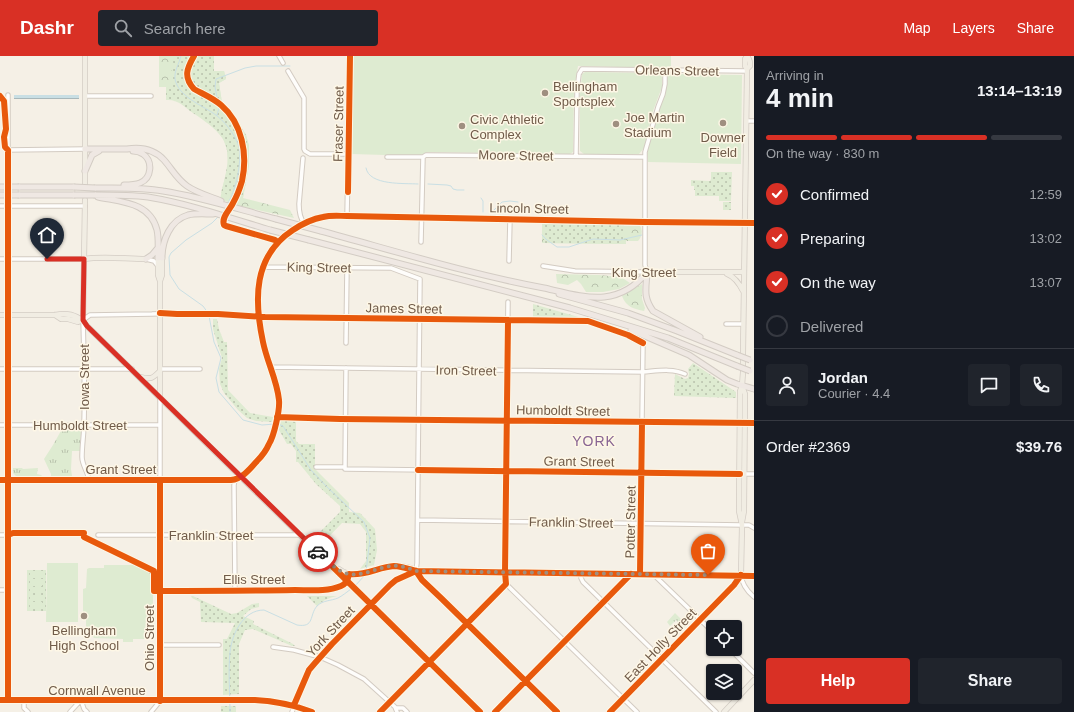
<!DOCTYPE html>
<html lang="en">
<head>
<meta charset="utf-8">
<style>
  body { margin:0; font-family:Arial,sans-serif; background:#20242c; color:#f1f3f6; height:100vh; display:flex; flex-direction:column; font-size:15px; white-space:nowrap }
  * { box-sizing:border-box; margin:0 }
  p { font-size:13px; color:#9ea1a6 }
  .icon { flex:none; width:22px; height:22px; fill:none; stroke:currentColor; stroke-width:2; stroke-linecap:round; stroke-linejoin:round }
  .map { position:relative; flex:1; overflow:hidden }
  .panel { display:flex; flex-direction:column; background:#171b24; width:320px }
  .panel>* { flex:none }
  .fabs { position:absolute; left:706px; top:564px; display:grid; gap:8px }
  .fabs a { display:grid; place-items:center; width:36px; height:36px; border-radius:4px; background:#171b24; box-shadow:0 1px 3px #0004; font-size:20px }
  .pin { position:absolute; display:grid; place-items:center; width:34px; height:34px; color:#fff; margin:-41px -17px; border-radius:50% 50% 50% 0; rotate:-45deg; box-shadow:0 0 4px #0007 }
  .pin .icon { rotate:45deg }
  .courier { position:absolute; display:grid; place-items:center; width:40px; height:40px; margin:-20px; border:3px solid #d93025; border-radius:50%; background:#fff; color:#222; box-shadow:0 1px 5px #0007 }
  .headline em { font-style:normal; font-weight:700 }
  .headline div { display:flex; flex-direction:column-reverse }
  .headline { display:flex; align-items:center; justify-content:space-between; height:68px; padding:0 12px }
  h1 { font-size:26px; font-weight:700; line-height:30px }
  .bar { display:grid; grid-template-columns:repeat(4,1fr); gap:6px 4px; align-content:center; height:48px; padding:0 12px }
  .bar i { height:5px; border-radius:3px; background:#363941 }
  .bar .active { background:#d93025 }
  .bar p { grid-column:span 4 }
  .line { display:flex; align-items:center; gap:10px; padding:0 12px; border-top:1px solid #363941 }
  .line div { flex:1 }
  .round { display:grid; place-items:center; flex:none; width:42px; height:42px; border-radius:4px; background:#20242c }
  ol { padding:0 12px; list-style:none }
  li { display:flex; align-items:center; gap:12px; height:44px }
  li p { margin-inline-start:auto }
  li .icon { padding:4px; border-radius:50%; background:#d93025; color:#fff; stroke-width:4 }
  li:last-child { color:#9ea1a6 }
  li i { width:22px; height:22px; border:2px solid #363941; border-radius:50% }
  .action { display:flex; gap:8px; margin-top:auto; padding:8px 12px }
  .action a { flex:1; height:46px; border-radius:4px; background:#d93025; color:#fff; font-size:16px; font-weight:700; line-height:46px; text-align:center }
  .action a+a { background:#20242c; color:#f1f3f6 }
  header { display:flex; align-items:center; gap:24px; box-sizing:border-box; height:56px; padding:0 20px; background:#d93025; color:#fff }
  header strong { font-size:19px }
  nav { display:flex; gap:22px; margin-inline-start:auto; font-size:14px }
  .search { width:280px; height:36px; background:#20242c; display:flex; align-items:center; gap:10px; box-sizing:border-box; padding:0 14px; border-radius:4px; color:#9ea1a6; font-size:15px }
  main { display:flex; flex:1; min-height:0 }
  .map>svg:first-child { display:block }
  .grass { fill:url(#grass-tufts) }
  .forest { fill:url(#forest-crowns) }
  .park { fill:url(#park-dots) }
  .pitch { fill:#deebd1 }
  .water { fill:url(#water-rules) }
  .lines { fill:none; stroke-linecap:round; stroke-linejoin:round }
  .stream { stroke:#c9dfe4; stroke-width:1 }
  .minor-casing { stroke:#d3cbc2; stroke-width:5.5 }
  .major-casing { stroke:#d3ccc4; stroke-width:6 }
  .highway-casing { stroke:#d3ccc4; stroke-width:7 }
  .minor { stroke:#fefdfb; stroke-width:3.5 }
  .major { stroke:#f1ede3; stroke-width:4.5 }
  .highway { stroke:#efe8e3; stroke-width:5 }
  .highway-bridge-casing { stroke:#d3ccc4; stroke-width:7; stroke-linecap:butt }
  .highway-bridge { stroke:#efe8e3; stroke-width:5 }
  .cycleway-casing { stroke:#fef7e6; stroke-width:8 }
  .cycleway { stroke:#e8590c; stroke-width:6 }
  .done { stroke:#9f8f80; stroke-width:4; stroke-dasharray:0 7.2 }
  .route { stroke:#d93025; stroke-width:5 }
  .poi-dot { fill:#9f8f80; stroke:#fef7e6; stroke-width:1.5 }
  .labels { text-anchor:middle; stroke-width:3; stroke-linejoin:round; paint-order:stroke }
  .street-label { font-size:13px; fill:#705b49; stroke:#fef7e6 }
  .poi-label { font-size:13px; fill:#705b49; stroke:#fef7e6; text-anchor:start }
  .neighbourhood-label { font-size:14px; letter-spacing:1px; fill:#886493; stroke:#fef7e6 }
</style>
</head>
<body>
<header>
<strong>Dashr</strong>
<div class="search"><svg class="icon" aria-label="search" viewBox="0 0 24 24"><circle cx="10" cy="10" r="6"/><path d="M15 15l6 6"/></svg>Search here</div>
<nav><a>Map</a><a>Layers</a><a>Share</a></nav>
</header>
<main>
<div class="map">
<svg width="754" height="656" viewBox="0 0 754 656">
  <defs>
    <pattern id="grass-tufts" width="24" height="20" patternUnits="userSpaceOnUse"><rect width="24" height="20" fill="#deebd1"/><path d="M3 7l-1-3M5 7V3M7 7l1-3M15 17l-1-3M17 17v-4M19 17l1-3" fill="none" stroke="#b8c1ac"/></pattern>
    <pattern id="forest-crowns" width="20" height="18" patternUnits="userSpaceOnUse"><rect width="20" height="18" fill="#deebd1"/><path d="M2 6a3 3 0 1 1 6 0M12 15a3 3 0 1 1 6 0" fill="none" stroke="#b8c1ac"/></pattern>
    <pattern id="park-dots" width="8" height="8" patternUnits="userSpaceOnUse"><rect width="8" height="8" fill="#deebd1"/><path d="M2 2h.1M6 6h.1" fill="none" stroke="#b8c1ac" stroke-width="1.8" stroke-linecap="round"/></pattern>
    <pattern id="water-rules" width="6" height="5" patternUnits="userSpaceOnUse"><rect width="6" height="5" fill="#c9dfe4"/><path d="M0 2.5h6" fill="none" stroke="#a8b8bb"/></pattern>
  </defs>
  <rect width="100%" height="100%" fill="#f5f0e6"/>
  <!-- grass -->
  <path class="grass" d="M62,373h19l-1,22h-8l-1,18 1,7h-21v-2l-7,-15 9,-14z
    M13,412h9l1,1 15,-1 -1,6 4,1 1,1h-26l-3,-3z
    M675,557l12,12 -5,5 -2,-2 1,-3 -5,-5 -6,6 -3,-4z"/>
  <!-- forest -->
  <path class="forest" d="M159,0h34l-7,15h38l2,8 -7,4 3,20 24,32 3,11v19l-6,33 47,12 4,8 -55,-12 -19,-7 8,-34 -1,-15 -4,-12 -4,-5 -10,-10 -43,-36h-7z
    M542,168l98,2c3,4 2,11 -2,15h-12v3l-84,-1z
    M556,218l43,1 22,2 9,6 -11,6 -16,3h-17l-5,-8 -4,-4 -9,5 -11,-2z
    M642,228v15l3,9 -1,3c-10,-2 -18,-4 -22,-15z"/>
  <!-- park -->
  <path class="park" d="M172,0h42v15h10l2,8 -7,4 3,20 9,9 9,12 6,11 3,11v19l-6,33 -22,-5c12,-45 11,-54 -28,-80 -10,-7 -15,-14 -27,-13v-13h6z
    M711,116h21l-1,29h-12v-5h-24v-6h-1v-4h-3v-6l19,1 1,-2z
    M723,146h8v8h-8z
    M544,168l80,1v19l-80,-1z
    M533,248l56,16 -56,-1z
    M213,263h4l2,10 5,13h3l1,48 22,23 23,4 -1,5 -16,-1 -9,-3 -9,-8 -14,-17 -4,-9 -1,-15 3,-11 -9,-29z
    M693,307l43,29v6l-62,-2 1,-22 10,5 3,-1 1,-4 -1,-5z
    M281,364l15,2v19l3,3h16v25l34,34v9l11,1 15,16 2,21 -3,15 -14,4 6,-8v-29l-6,-8 -18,-1 -22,23 -7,-7 27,-27v-6l-24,-22 -18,-22h-2v-11l-5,-7h-4l-8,-14z
    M88,482l65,30v12l-6,-10 -60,-30z
    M27,514h19v41h-19z
    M191,540h2l38,18 6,-1 15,-9 7,-1v4l-8,2 -8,7 11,5 -1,3 40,20 2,2h-3l-39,-17 -8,1 -6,14v50l-16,1v-56h4l8,-16 -34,-1 -1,-20 -8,-4z
    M307,540h30c-8,2 -14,4 -20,10z
    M221,650h15v6h-15z"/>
  <!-- pitch -->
  <path class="pitch" d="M352,0h319v10l-10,2 -83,-2 -4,23 -1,63 -3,2 -142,-2 -10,4 -67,-2z
    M585,16l74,1 3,2v12l-9,24 -9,37 -5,6h-55l-4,-3v-57l2,-20z
    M667,18l75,1 -1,89 -93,-2 -1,-9 12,-43 7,-20z
    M47,507h31v59h-32z
    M104,509h29l14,5 6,10v42h-3v15l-2,2h-15v3h-10v-3l-29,-1 -8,-8v-16h-3v-25l3,-1 1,-19 2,-1h15z
    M30,516h13v6h-13z
    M30,524h12v6h-12z
    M30,531h13v6h-13z
    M30,539h12v6h-12z
    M30,546h12v6h-12z"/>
  <!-- water -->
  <path class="water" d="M14,39h65v4h-65z"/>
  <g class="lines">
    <!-- stream -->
    <path class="stream" d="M181,0c-2,8 -7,15 -6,23 3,17 26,26 38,34 11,7 22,21 26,34 3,15 -3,43 -11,56
      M217,59l2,-7 -4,-21 1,-8 29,-11 11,-2h34
      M366,112c3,18 39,15 52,16
      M428,128l19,1 4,1 2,3 4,1h7
      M481,142l2,3v11
      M490,156l3,-1 9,-9 8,-1 8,1
      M222,157l4,-5
      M542,179l5,5 10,7h12l24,-8 27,1 22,-5
      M208,257l-5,-7 -24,-17 -9,-14 -1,-18 2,-4 15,-13 26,-17 6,-6
      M209,260l5,26 7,16 -5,20 3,14 24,28 19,5 13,-1
      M278,368l5,2 28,44 16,17 37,35 6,16 -4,34
      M355,530l10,-11
      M230,656c0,-20 -2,-40 0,-60 2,-18 13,-42 34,-42l33,15c18,3 12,-10 20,-19 6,-6 14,-5 21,-8 4,-2 9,-6 13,-9"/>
    <defs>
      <path id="minor" d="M279,0l4,7
        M288,15l16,27v51l1,2 5,3h38
        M85,40h66
        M747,65h7
        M8,94l77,-1
        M576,100l1,-65 2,-17 3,-5 165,2
        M387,101h36l3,-2 219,2
        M303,102l-4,46c0,6 1,14 5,19l19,-6 24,-1 298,6 109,1
        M8,128v-89
        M8,143v109l-1,34 1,358
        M0,150h85
        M347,160l3,-160
        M291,175l6,-3
        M421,186l2,-85
        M0,203h84
        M146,203l8,2 4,5
        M509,205l1,-42
        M543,210l32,5 72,1 -2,-7v-113l13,-45 5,-13 2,-10v-14
        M263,211l128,1 29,11 -3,284 -1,8
        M726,268h17
        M346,287l1,-75
        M271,311l372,5c14,-1 29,-4 42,2
        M346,312l-1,101 395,5
        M0,313h132
        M160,313h40
        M277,361l63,2 414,4
        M0,369h160
        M316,411h29
        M744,418h10
        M0,424h231c10,-1 17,-9 24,-17 6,-6 11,-12 15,-19 4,-9 9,-32 9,-42 0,-18 -9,-36 -14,-53 -8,-28 -12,-67 2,-93 4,-7 10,-13 16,-19
        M89,424c-1,-8 -7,-15 -7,-23 0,-12 2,-23 2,-34 1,-35 0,-69 -1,-103l7,-5 62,-1c13,-1 25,0 38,0 24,0 50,-1 75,3l323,4 40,14 15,8 -3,231
        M418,464l324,5h7l5,3
        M0,479h8
        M98,479h203
        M581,517v5l2,4 133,130
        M653,518l60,58
        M506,528l-1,-12 3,-270
        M506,528l131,128
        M0,534h8
        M235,534l-1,-105 1,-5
        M160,535l124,-1 41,-1 16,-3 6,-5
        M160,589h59
        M273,591l21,3 26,7 18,8 26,14 31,28 2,5
        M730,593l24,24
        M0,644h255c20,1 39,5 57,12
        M24,644v8l4,4
        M160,645v-303
        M396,652h7l4,4
        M70,656l11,-12 3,9 3,3
        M151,656l5,-6 4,-5
        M292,656l17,-42 23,-26 58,-59 6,-5 20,-9 325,4c1,10 6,16 13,22
        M380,656l126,-128
        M495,656l136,-138"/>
      <path id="major" d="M747,13l3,-3c0,-4 0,-6 -3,-10
        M85,129v-129
        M158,202v17l2,6
        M84,203c20,-3 41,0 62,0
        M647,216h97
        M727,218c8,3 12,9 16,17
        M0,259h55c13,-3 24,0 32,11l393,386
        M55,259l6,4h7l10,3 5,-2
        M83,264l2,-120
        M743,298l4,-283v-2l-2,-3v-7l2,-3
        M743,309v-5
        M141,321c10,3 12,1 19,-6
        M160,341v-116l2,-6v-17
        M742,466l2,-11 1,-117 -3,-8
        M339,513c22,17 50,-13 76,1 3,2 5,7 7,10 8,8 16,16 24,23 37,37 74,73 111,109
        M741,519l1,-50 -3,-14 1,-120 2,-5 1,-14
        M741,519l13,1
        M610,656l124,-127 7,-10
        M724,656l30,-32"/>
      <path id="highway" d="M85,93h42c13,-2 27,0 37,11 8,9 12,18 23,26 10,7 22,10 34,15
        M85,115l7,-16 7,-4
        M124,129c5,0 11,0 16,-2 12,-5 13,-22 3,-29 -3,-2 -6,-3 -10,-3
        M19,131h55
        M95,132c23,0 46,-1 68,3 38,6 75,18 113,28
        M19,139h55
        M95,139c18,0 36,0 53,2 42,7 82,21 122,33
        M98,141c23,5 52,5 59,33 2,9 1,19 1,28
        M321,175c74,20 148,43 223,57 18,4 43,11 60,9 18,-2 32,-11 43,-25
        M309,184l261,68 98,30 69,28
        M162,202c0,-17 8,-38 26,-43 8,-2 17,-1 25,-1
        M146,203l6,-4 5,-6
        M647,217c-1,16 -4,24 6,38l47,26
        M559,238l69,19 49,18 60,24
        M631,274l58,25 38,25 10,4 17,5"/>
    </defs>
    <!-- minor casing -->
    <use href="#minor" class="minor-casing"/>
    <!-- major casing -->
    <use href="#major" class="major-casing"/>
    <!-- highway casing -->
    <use href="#highway" class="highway-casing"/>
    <!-- minor -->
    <use href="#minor" class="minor"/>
    <!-- major -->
    <use href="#major" class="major"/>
    <!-- highway -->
    <use href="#highway" class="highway"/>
    <defs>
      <path id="highway-bridge" d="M0,131h19
        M74,131l21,1
        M0,139h19
        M74,139h21
        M276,163l45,12
        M270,174l39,10
        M737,299l13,5
        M737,310l13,5"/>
    </defs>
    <!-- highway-bridge casing -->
    <use href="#highway-bridge" class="highway-bridge-casing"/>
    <!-- highway-bridge -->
    <use href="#highway-bridge" class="highway-bridge"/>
    <defs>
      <path id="cycleway" d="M194,0c-7,12 -11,21 0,33 9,5 19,9 27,16 21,18 27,49 21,76 -2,7 -5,15 -9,22 -3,7 -12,14 -9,22l2,1 49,14
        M0,40l4,5 2,28 -2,8 1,10 3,3v550
        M348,136l2,-136
        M160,257l17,1h41l47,3 323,4 40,14 15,8
        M277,361l63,2 414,4
        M418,414l322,4
        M0,424h231c11,-1 19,-11 26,-19 5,-5 9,-10 12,-17 5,-8 11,-34 10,-44 -2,-20 -12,-38 -16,-58 -9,-42 -10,-86 30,-112 9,-6 19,-11 30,-13 8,-2 16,-1 24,-1l298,6 109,1
        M8,479l5,-2h71
        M84,481l70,34v20c47,0 94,0 141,-1 14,0 32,2 46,-4 5,-2 7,-6 8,-12 16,2 30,-7 45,-8 7,0 15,3 22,5l338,5
        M333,511l147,145
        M416,515l6,9 20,19 115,113
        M640,518l2,-152
        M0,644h255c20,1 39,5 57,12
        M160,645v-221
        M294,649l15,-35 6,-7 17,-19 58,-59 6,-5 20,-9
        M380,656l126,-128 -1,-12 3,-252
        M495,656l136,-138
        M610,656l124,-127 7,-10"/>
    </defs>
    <!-- cycleway casing -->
    <use href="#cycleway" class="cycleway-casing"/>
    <!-- cycleway -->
    <use href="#cycleway" class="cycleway"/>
  </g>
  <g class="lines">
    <!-- done -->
    <path class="done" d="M318,496c7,7 18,18 27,21 15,5 31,-5 46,-7 8,-1 17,2 25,5l292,4"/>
    <!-- route -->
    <path class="route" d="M47,203h37l-1,61 4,6 231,226"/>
  </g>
  <!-- markers -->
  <g class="poi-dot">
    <circle cx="545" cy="37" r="4"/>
    <circle cx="723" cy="67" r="4"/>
    <circle cx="616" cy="68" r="4"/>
    <circle cx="462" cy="70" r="4"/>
    <circle cx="84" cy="560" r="4"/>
  </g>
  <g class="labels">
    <!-- street labels -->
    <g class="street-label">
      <text transform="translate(677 14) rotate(1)" y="5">Orleans Street</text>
      <text transform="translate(338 68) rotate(-89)" y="5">Fraser Street</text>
      <text transform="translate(516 99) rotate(1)" y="5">Moore Street</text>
      <text transform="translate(529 152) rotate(1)" y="5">Lincoln Street</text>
      <text transform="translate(319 211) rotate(1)" y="5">King Street</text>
      <text x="644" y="221">King Street</text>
      <text transform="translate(404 252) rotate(1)" y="5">James Street</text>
      <text transform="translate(466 314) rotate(1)" y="5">Iron Street</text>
      <text transform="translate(84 321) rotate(-90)" y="5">Iowa Street</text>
      <text transform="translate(563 354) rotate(1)" y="5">Humboldt Street</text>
      <text x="80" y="374">Humboldt Street</text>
      <text transform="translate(579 405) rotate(1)" y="5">Grant Street</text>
      <text x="121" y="418">Grant Street</text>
      <text transform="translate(571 466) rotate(1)" y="5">Franklin Street</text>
      <text transform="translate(630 466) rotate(-89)" y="5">Potter Street</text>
      <text x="211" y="484">Franklin Street</text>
      <text x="254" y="528">Ellis Street</text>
      <text transform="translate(330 575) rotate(-47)" y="5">York Street</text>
      <text transform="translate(149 582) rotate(-90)" y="5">Ohio Street</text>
      <text transform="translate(660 589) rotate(-46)" y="5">East Holly Street</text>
      <text x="97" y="639">Cornwall Avenue</text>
    </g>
    <!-- poi labels -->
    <g class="poi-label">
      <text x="553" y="35">Bellingham<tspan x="553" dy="15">Sportsplex</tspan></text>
      <text x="624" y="66">Joe Martin<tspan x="624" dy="15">Stadium</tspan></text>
      <text x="470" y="68">Civic Athletic<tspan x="470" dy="15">Complex</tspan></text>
      <text x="723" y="86" text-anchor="middle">Downer<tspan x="723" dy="15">Field</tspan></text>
      <text x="84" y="579" text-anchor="middle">Bellingham<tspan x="84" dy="15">High School</tspan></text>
    </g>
    <!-- neighbourhood labels -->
    <g class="neighbourhood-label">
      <text x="594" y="390">YORK</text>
    </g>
  </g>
</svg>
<div class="fabs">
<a><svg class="icon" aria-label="locate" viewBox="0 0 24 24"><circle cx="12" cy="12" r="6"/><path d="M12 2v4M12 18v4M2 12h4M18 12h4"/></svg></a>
<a><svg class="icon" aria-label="layers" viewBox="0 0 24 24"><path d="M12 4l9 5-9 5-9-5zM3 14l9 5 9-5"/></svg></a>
</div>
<div class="pin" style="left:708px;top:519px;background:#ea580c"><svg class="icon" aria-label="bag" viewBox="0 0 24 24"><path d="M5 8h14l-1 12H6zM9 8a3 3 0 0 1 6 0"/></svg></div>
<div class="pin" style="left:47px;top:203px;background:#1f2937"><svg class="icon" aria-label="home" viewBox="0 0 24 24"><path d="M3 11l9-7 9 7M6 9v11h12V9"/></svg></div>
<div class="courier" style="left:318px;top:496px"><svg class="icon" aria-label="car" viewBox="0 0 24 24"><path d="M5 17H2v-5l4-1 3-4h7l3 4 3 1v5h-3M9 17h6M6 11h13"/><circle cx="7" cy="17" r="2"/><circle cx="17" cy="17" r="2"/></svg></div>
</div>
<section class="panel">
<div class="headline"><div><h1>4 min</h1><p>Arriving in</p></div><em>13:14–13:19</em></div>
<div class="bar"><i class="active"></i><i class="active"></i><i class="active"></i><i></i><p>On the way · 830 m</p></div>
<ol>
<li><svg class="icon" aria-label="check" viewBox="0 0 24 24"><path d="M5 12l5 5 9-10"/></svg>Confirmed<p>12:59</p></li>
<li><svg class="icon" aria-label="check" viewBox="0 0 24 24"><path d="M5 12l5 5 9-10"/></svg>Preparing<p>13:02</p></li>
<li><svg class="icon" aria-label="check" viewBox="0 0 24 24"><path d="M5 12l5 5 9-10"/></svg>On the way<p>13:07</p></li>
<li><i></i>Delivered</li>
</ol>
<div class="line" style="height:72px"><a class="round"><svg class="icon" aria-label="person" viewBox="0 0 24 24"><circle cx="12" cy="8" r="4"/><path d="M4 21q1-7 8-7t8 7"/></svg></a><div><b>Jordan</b><p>Courier · 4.4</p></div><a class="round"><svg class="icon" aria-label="chat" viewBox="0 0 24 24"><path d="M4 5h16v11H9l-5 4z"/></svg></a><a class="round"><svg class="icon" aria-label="phone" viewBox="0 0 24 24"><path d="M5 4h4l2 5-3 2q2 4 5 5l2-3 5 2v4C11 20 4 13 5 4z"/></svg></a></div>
<div class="line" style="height:52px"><div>Order #2369</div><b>$39.76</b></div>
<div class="action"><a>Help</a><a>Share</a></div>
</section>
</main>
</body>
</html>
